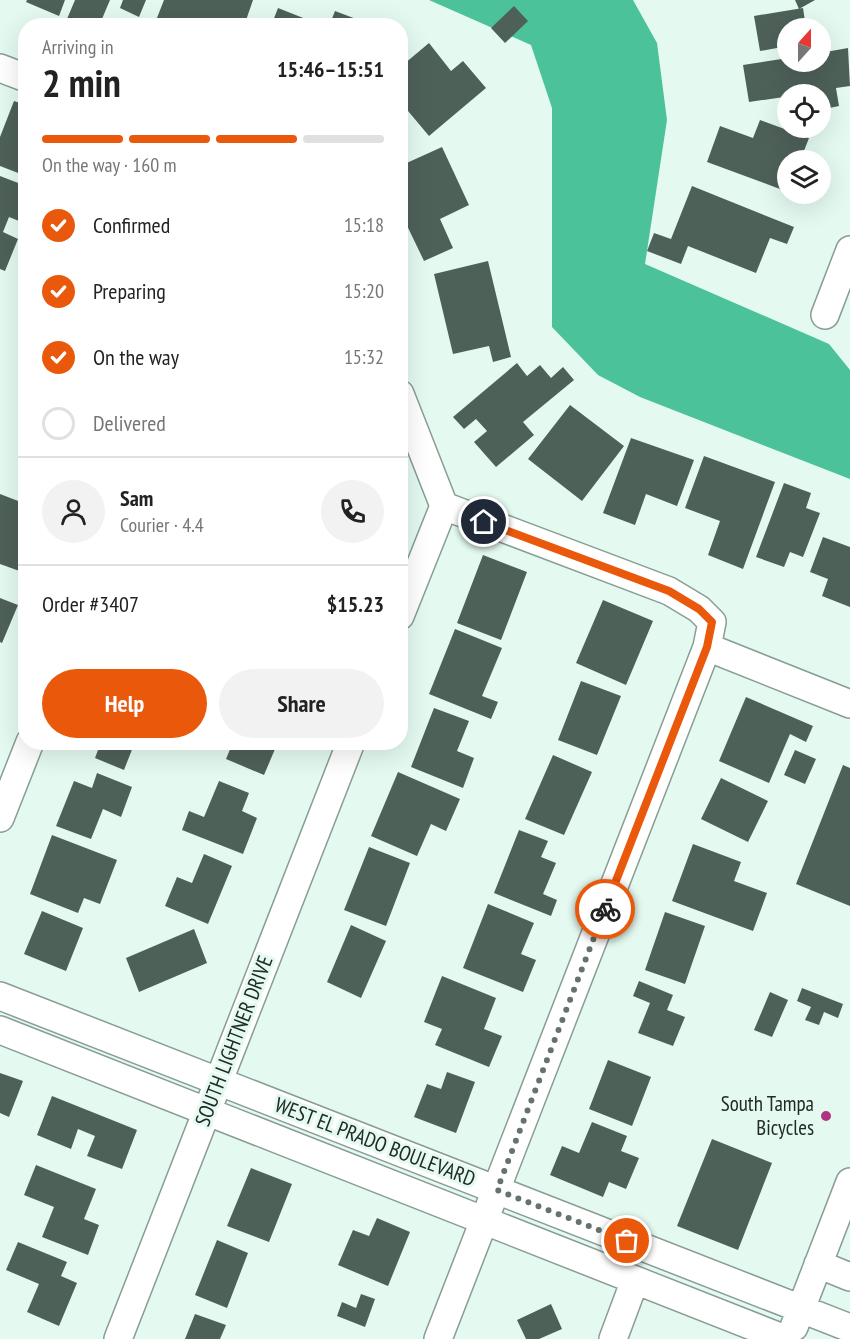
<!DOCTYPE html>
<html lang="en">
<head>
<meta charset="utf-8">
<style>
  body { margin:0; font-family:"PT Sans Narrow",sans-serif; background:#f2f2f2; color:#222; height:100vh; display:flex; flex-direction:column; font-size:22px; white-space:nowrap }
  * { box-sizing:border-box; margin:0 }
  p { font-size:20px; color:#767676 }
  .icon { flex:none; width:33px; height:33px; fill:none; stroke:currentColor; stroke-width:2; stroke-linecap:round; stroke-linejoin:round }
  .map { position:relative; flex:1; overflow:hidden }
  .panel { position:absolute; left:18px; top:18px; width:390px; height:732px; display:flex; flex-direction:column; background:#fff; border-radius:24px; box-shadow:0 6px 24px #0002 }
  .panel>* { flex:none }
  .needle { width:39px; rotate:21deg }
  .tools { position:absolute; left:777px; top:18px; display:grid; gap:12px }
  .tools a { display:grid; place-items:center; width:54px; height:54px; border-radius:50%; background:#fff; box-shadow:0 6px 24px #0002; font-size:30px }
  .pin { position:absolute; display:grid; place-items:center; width:51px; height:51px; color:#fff; margin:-26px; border:3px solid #fff; border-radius:50%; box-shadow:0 2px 6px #0007 }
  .courier { position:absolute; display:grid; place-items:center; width:60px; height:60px; margin:-30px; border:4px solid #ea580c; border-radius:50%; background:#fff; color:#222; box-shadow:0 2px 8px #0007 }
  .head em { font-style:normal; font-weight:800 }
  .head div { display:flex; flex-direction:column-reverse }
  .head { display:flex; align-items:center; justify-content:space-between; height:102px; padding:0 24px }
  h1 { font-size:39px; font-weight:800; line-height:45px }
  .bar { display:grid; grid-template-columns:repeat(4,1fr); gap:9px 6px; align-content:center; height:72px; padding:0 24px }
  .bar i { height:8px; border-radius:4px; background:#e0e0e0 }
  .bar .selected { background:#ea580c }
  .bar p { grid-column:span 4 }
  .line { display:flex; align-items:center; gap:15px; padding:0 24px; border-top:2px solid #e0e0e0 }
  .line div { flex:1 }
  .round { display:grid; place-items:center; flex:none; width:63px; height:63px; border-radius:32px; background:#f2f2f2 }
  ol { padding:0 24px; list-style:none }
  li { display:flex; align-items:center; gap:18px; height:66px }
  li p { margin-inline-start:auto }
  li .icon { padding:6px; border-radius:50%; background:#ea580c; color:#fff; stroke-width:4 }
  li:last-child { color:#767676 }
  li i { width:33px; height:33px; border:3px solid #e0e0e0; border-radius:50% }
  .primary-button { display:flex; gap:12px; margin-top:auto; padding:12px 24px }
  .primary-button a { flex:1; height:69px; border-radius:36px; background:#ea580c; color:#fff; font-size:24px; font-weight:800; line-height:69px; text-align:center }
  .primary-button a+a { background:#f2f2f2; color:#222 }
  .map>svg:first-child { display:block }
  .water { fill:#4bc299 }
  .building { fill:#4e6159 }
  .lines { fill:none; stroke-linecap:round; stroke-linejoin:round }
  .minor-casing { stroke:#889d94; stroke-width:30 }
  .minor { stroke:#fff; stroke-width:27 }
  .done { stroke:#66736d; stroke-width:6; stroke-dasharray:0 10.8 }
  .route { stroke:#ea580c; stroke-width:8 }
  .poi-dot { fill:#b03280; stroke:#e4faf0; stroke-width:2 }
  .labels { text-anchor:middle; stroke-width:6; stroke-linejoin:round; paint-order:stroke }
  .street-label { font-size:21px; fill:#222a27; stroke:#e4faf0 }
  .poi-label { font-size:21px; fill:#222a27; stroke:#e4faf0; text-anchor:end }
</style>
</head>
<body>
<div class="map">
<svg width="850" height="1339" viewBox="0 0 850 1339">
  <rect width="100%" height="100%" fill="#e4faf0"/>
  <!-- water -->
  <path class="water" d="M429,0h204l24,43 10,77 -22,144 184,80 21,26v109l-210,-82 -42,-22 -46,-48v-219l-21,-63z"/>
  <!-- building -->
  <path class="building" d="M27,0h38l-6,16 -33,-14z
    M75,0h35l-11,26h-16l-16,-7z
    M123,0h23l-7,17 -19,-9z
    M164,0h89l-9,26h-83l-6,-3z
    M795,0h20l-16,9z
    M514,6l14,15 -23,22 -14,-15z
    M278,8l43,17v1h-50z
    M803,8l3,20h-18v18l-28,5 -6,-35z
    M335,11l37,14v1h-43z
    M429,43l22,28 12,-10 23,27 -57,48 -26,-31 -3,2v-48l4,5z
    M848,48l2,38 -14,2 3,18 -19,4v-16h-32v18l-4,-15 -35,5 -6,-37 45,-7v4h32v-9z
    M14,101l12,4v71l-26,-10v-29z
    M760,120l49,18 -7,18 11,4h-25v32l-81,-30 13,-36 33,12z
    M442,147l27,58 -29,14 13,29 -29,13 -24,-50v-45z
    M0,176l26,10 -2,37 -15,-6 -6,15 15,7 -13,32 -5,-2z
    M692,186l102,41 -7,17 -17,-6 -14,35 -68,-27 -7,18 -34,-13 7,-18 17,6z
    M791,194h16l-2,5z
    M488,261l23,96 -18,5 -4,-16 -36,8 -19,-80z
    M517,363l10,13 13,-11 11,13 12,-11 11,13 -51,42 11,13 -38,32 -22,-25 13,-11 -11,-12 -12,10 -11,-12z
    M570,405l54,41 -42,55 -54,-42z
    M631,438l63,22 -17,46 -31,-12 -11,31 -32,-12z
    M704,456l71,26 -32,87 -35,-14 12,-34 -35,-13z
    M25,478h1v14l-6,-2z
    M784,483l27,10 -5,15 14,5 -17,44 -13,-5 -6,15 -28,-10z
    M0,494l26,10 -1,69 -25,-9z
    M823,537l27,10v60l-28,-11 6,-17 -18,-7z
    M483,555l44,17 -26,68 -44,-17z
    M0,598l18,7 -16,38 -2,-1z
    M603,600l50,21 -27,64 -50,-22z
    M455,629l47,19 -20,48 16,6 -7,17 -62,-25z
    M581,681l40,15 -24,59 -39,-15z
    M746,697l67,29 -7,16 -16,-8 -21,49 -50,-22z
    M434,708l35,13 -12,30 17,7 -11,30 -52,-21z
    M101,742h34l-11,28 -29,-12z
    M233,742h45l-14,33 -38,-16z
    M795,750l21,9 -11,25 -21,-9z
    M553,755l39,17 -28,63 -39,-16z
    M843,765l7,3v138l-54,-22z
    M398,772l62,27 -14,32 -15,-7 -14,32 -46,-20z
    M97,773l35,14 -11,30 -18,-8 -12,30 -35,-13 18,-45 18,7z
    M721,778l47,23 -20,41 -47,-23z
    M219,781l30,12 -7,18 15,7 -14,36 -61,-24 7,-19 15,6z
    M519,830l29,11 -7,16 15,6 -13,31 14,6 -6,16 -57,-23z
    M52,835l65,25 -17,44 -16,-6 -6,15 -48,-19z
    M693,844l48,18 -7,19 33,12 -14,38 -81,-30z
    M369,847l41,16 -24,63 -42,-16z
    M204,854l28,12 -24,58 -43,-18 12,-29 15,6z
    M488,904l46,19 -13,31 15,6 -13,32 -60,-24z
    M42,911l41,17 -17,43 -42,-17z
    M665,912l40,14 -20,58 -40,-14z
    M351,925l35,16 -25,57 -34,-16z
    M194,929l13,34 -68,29 -13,-34z
    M442,976l54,22 -12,31 18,7 -13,31 -54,-22 7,-16 -18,-7z
    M639,981l34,14 -6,15 18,7 -12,29 -35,-13 12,-30 -17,-7z
    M802,988l41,16 -5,14 -14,-6 -5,13 -14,-5 6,-13 -14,-6z
    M770,992l18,8 -16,37 -18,-7z
    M608,1060l43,17 -19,49 -43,-17z
    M447,1072l28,10 -19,51 -42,-16 13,-33 14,5z
    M0,1073l23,8 -14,36 -9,-4z
    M52,1096l85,34 -15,39 -35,-13 8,-20 -17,-7 -7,20 -34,-14z
    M592,1122l35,14 -6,15 18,7 -13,31 -17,-7 -6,15 -53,-22 12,-29 17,7z
    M712,1139l60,24 -34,87 -61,-24z
    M36,1165l60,24 -12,30 15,6 -11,30 -46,-18 12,-30 -30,-12z
    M251,1168l41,16 -23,58 -42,-16z
    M377,1218l33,14 -22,54 -50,-21 15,-35 16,6z
    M217,1240l31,13 -21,55 -32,-13z
    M18,1242l49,20 -6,14 16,7 -18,43 -32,-14 12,-28 -33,-14z
    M361,1294l14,5 -10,28 -28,-11 5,-14 14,6z
    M551,1304l11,25 -23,10h-13l-9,-19z
    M195,1314l31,11 -6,14h-35z"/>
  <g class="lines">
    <defs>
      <path id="minor" d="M0,68l26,10
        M825,315l25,-65
        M400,394l44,112 225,85 30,18 13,13 -5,25 -269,692
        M400,616l44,-110
        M707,647l143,57
        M0,818l30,-76
        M0,996l850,332
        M0,1030l785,309
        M818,1264l32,13
        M794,1327l56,-145
        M118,1339l233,-597
        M613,1339l22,-59"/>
    </defs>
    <!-- minor casing -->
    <use href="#minor" class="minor-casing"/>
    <!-- minor -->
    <use href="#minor" class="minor"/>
  </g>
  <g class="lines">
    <!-- done -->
    <path class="done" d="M605,909l-108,281 130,51"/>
    <!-- route -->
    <path class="route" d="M484,522l185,69 30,18 13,13 -5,25 -102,262"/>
  </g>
  <!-- markers -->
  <circle class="poi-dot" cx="826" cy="1116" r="6"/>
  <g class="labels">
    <!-- street labels -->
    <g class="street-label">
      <text transform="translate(234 1041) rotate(-69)" y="7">SOUTH LIGHTNER DRIVE</text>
      <text transform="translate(375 1142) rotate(21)" y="7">WEST EL PRADO BOULEVARD</text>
    </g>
    <!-- poi labels -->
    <g class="poi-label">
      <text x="814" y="1111">South Tampa<tspan x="814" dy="24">Bicycles</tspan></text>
    </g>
  </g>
</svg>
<div class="tools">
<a><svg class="needle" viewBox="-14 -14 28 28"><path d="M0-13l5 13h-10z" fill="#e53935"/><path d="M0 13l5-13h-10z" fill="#767676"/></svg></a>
<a><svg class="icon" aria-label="locate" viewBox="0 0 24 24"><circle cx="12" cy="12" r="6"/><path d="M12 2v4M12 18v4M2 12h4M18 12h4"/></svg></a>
<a><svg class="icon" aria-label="layers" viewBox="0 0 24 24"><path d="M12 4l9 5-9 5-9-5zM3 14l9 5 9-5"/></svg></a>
</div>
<div class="pin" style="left:627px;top:1241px;background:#ea580c"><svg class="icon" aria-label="bag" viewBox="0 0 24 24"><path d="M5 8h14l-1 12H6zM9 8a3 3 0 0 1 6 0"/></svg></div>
<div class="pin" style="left:484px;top:522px;background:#1f2937"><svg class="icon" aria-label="home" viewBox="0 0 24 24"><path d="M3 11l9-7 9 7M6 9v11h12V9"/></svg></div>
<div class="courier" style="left:605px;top:909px"><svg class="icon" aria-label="bike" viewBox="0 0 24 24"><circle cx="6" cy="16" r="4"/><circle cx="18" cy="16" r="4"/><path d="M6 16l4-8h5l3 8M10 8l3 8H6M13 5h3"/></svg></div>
<section class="panel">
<div class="head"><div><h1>2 min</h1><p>Arriving in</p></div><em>15:46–15:51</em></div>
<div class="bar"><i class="selected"></i><i class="selected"></i><i class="selected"></i><i></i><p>On the way · 160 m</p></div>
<ol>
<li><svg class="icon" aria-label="check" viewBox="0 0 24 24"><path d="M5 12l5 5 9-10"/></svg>Confirmed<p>15:18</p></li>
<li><svg class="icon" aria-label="check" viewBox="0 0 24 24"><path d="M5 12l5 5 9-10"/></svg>Preparing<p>15:20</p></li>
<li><svg class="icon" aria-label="check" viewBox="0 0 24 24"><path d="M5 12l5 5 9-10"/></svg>On the way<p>15:32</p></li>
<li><i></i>Delivered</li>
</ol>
<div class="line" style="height:108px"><a class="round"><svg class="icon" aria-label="person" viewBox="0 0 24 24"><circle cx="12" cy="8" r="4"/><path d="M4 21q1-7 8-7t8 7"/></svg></a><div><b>Sam</b><p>Courier · 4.4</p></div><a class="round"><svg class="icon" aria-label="phone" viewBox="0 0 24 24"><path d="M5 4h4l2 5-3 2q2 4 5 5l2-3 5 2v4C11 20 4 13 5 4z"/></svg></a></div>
<div class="line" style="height:78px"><div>Order #3407</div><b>$15.23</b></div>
<div class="primary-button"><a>Help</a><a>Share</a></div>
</section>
</div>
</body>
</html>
